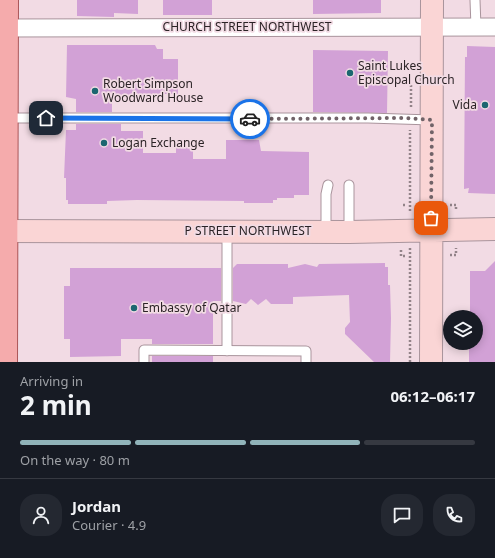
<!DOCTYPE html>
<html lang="en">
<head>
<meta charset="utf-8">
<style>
  body { margin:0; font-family:"Noto Sans",sans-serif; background:#242831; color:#f1f3f6; height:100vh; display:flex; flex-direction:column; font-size:15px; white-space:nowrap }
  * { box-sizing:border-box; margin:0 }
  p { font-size:13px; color:#9ea1a6 }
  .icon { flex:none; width:22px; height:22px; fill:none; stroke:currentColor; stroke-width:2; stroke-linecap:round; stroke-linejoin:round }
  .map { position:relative; height:362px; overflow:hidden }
  .details { display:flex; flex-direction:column; background:#171b24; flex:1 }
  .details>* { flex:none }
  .controls { position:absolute; left:443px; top:310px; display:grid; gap:8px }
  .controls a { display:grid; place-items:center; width:40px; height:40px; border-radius:50%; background:#171b24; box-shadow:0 2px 10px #0003; font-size:20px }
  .pin { position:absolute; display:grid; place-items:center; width:34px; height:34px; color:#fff; margin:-17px; border-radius:8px; box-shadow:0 2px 6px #0006 }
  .courier { position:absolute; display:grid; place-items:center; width:40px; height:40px; margin:-20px; border:3px solid #1a73e8; border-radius:50%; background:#fff; color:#222; box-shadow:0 1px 5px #0007 }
  .overview em { font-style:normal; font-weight:700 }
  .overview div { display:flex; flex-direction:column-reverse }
  .overview { display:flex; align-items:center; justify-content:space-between; height:68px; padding:0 20px }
  h1 { font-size:26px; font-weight:700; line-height:30px }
  .bar { display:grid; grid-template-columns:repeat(4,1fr); gap:6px 4px; align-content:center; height:48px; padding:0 20px }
  .bar i { height:5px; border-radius:3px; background:#363941 }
  .bar .current { background:#91b4ba }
  .bar p { grid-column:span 4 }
  .line { display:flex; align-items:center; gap:10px; padding:0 20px; border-top:1px solid #363941 }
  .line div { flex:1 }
  .round { display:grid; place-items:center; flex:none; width:42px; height:42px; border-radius:16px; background:#242831 }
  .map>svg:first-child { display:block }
  .building { fill:#d2a1d6 }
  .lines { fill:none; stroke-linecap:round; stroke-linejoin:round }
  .lane-casing { stroke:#a9949c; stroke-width:11 }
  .street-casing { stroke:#a9949c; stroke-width:19 }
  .secondary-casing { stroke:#a9949c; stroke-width:24 }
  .primary-casing { stroke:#aa5759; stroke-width:24 }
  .path { stroke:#938389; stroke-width:2.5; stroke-dasharray:2 2; stroke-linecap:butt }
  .lane { stroke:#fff; stroke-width:9 }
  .street { stroke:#fff; stroke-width:17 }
  .secondary { stroke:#fad5d5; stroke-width:22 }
  .primary { stroke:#f5abac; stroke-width:22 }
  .done { stroke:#716368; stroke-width:4; stroke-dasharray:0 7.2 }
  .route { stroke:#1a73e8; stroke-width:5 }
  .poi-dot { fill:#1b6670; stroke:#f2dbe4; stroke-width:1.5 }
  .labels { text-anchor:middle; stroke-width:3.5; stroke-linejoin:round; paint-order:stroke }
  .street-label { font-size:12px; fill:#2b2326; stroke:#f2dbe4 }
  .poi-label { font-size:12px; fill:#2b2326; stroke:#f2dbe4; text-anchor:start }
</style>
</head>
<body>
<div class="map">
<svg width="495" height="362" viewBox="0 0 495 362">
  <rect width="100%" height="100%" fill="#f2dbe4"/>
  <!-- building -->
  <path class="building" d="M77,0h61v14l-24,-1v4l-37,-1z
    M163,0h49v15h-49z
    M313,0h68v13l-68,1z
    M67,45h88l2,4h6v10h15v35h-15v2h-40v3h-11v13h-36v-13l-10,-2z
    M467,46l28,1v147l-27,-1 1,-5 -5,1 1,-132h2z
    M313,50l75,1 -1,62 -74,-1z
    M76,124h45v7h22v22h33v-12h17v18h33v-19h33l2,11 48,1v43h-15v3h-17v2h-4v3h-29v-2l-107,-1 -30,1v3h-39v-4h-2v-22h-2l2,-48h10z
    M495,261v101h-26v-19h7v-26h-6v-46h15z
    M385,263v4h3v18h2l1,33 -1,44h-16l-29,-28v-6l5,-6 -1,-27 -56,2v7h-22l-5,-5 -8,6 -7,-6 -5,5 -13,-3v-33l4,-4h51v4l17,-4 12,3 2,-3z
    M70,268h151v33h-8v43h-61v-5h-31v17l-51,1v-18h-6v-53h6z
    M152,356h61v6h-61z"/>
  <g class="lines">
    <defs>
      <path id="lane" d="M475,0l1,27
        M7,118h361l64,2
        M326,232v-38l2,-9
        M349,232v-47
        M227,351v-120
        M144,362v-12l162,1v11"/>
      <path id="street" d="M0,28l495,-1"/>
      <path id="secondary" d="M0,231l349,1 146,-3
        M431,362l1,-362"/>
      <path id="primary" d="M6,362l1,-362"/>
    </defs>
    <!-- lane casing -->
    <use href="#lane" class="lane-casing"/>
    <!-- street casing -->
    <use href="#street" class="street-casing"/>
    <!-- secondary casing -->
    <use href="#secondary" class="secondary-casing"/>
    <!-- primary casing -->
    <use href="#primary" class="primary-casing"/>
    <!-- path -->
    <path class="path" d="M411,107v-23
      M403,205h4
      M450,205h6v6
      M410,211v-81
      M401,250v6h5
      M450,255h6v-7
      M410,362v-114"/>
    <!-- lane -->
    <use href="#lane" class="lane"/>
    <!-- street -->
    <use href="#street" class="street"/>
    <!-- secondary -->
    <use href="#secondary" class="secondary"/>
    <!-- primary -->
    <use href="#primary" class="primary"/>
  </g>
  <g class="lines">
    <!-- done -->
    <path class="done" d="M250,119l154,-1 28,2 -1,98"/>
    <!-- route -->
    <path class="route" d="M46,118l204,1"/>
  </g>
  <!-- markers -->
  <g class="poi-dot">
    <circle cx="350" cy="73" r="4"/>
    <circle cx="95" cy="91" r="4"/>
    <circle cx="485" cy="105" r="4"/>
    <circle cx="104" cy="143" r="4"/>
    <circle cx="134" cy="308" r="4"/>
  </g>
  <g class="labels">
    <!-- street labels -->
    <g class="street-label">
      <text x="247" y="31">CHURCH STREET NORTHWEST</text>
      <text x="248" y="235">P STREET NORTHWEST</text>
    </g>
    <!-- poi labels -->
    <g class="poi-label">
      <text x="358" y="70">Saint Lukes<tspan x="358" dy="14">Episcopal Church</tspan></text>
      <text x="103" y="88">Robert Simpson<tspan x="103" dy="14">Woodward House</tspan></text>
      <text x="477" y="109" text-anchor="end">Vida</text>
      <text x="112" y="147">Logan Exchange</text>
      <text x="142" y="312">Embassy of Qatar</text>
    </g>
  </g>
</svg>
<div class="controls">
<a><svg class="icon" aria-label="layers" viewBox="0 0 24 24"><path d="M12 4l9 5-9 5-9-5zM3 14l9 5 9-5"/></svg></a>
</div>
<div class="pin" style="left:431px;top:218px;background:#ea580c"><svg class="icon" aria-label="bag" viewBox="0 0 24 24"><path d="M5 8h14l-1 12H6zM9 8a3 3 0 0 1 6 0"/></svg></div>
<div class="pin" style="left:46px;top:118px;background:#1f2937"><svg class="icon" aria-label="home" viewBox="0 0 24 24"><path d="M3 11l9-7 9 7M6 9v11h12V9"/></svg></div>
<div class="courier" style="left:250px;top:119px"><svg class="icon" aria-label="car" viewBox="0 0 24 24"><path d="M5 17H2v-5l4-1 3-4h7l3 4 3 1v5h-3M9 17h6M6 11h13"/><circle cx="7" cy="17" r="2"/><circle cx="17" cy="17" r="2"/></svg></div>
</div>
<section class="details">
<div class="overview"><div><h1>2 min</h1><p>Arriving in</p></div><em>06:12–06:17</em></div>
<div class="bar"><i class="current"></i><i class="current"></i><i class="current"></i><i></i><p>On the way · 80 m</p></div>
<div class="line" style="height:72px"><a class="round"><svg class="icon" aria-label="person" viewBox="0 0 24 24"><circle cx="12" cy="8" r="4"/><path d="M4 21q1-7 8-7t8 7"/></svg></a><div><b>Jordan</b><p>Courier · 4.9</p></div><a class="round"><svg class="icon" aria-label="chat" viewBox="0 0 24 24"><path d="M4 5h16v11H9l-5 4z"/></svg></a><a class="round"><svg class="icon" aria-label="phone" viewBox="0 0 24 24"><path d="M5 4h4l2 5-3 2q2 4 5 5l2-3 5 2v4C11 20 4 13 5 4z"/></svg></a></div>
</section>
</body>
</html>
